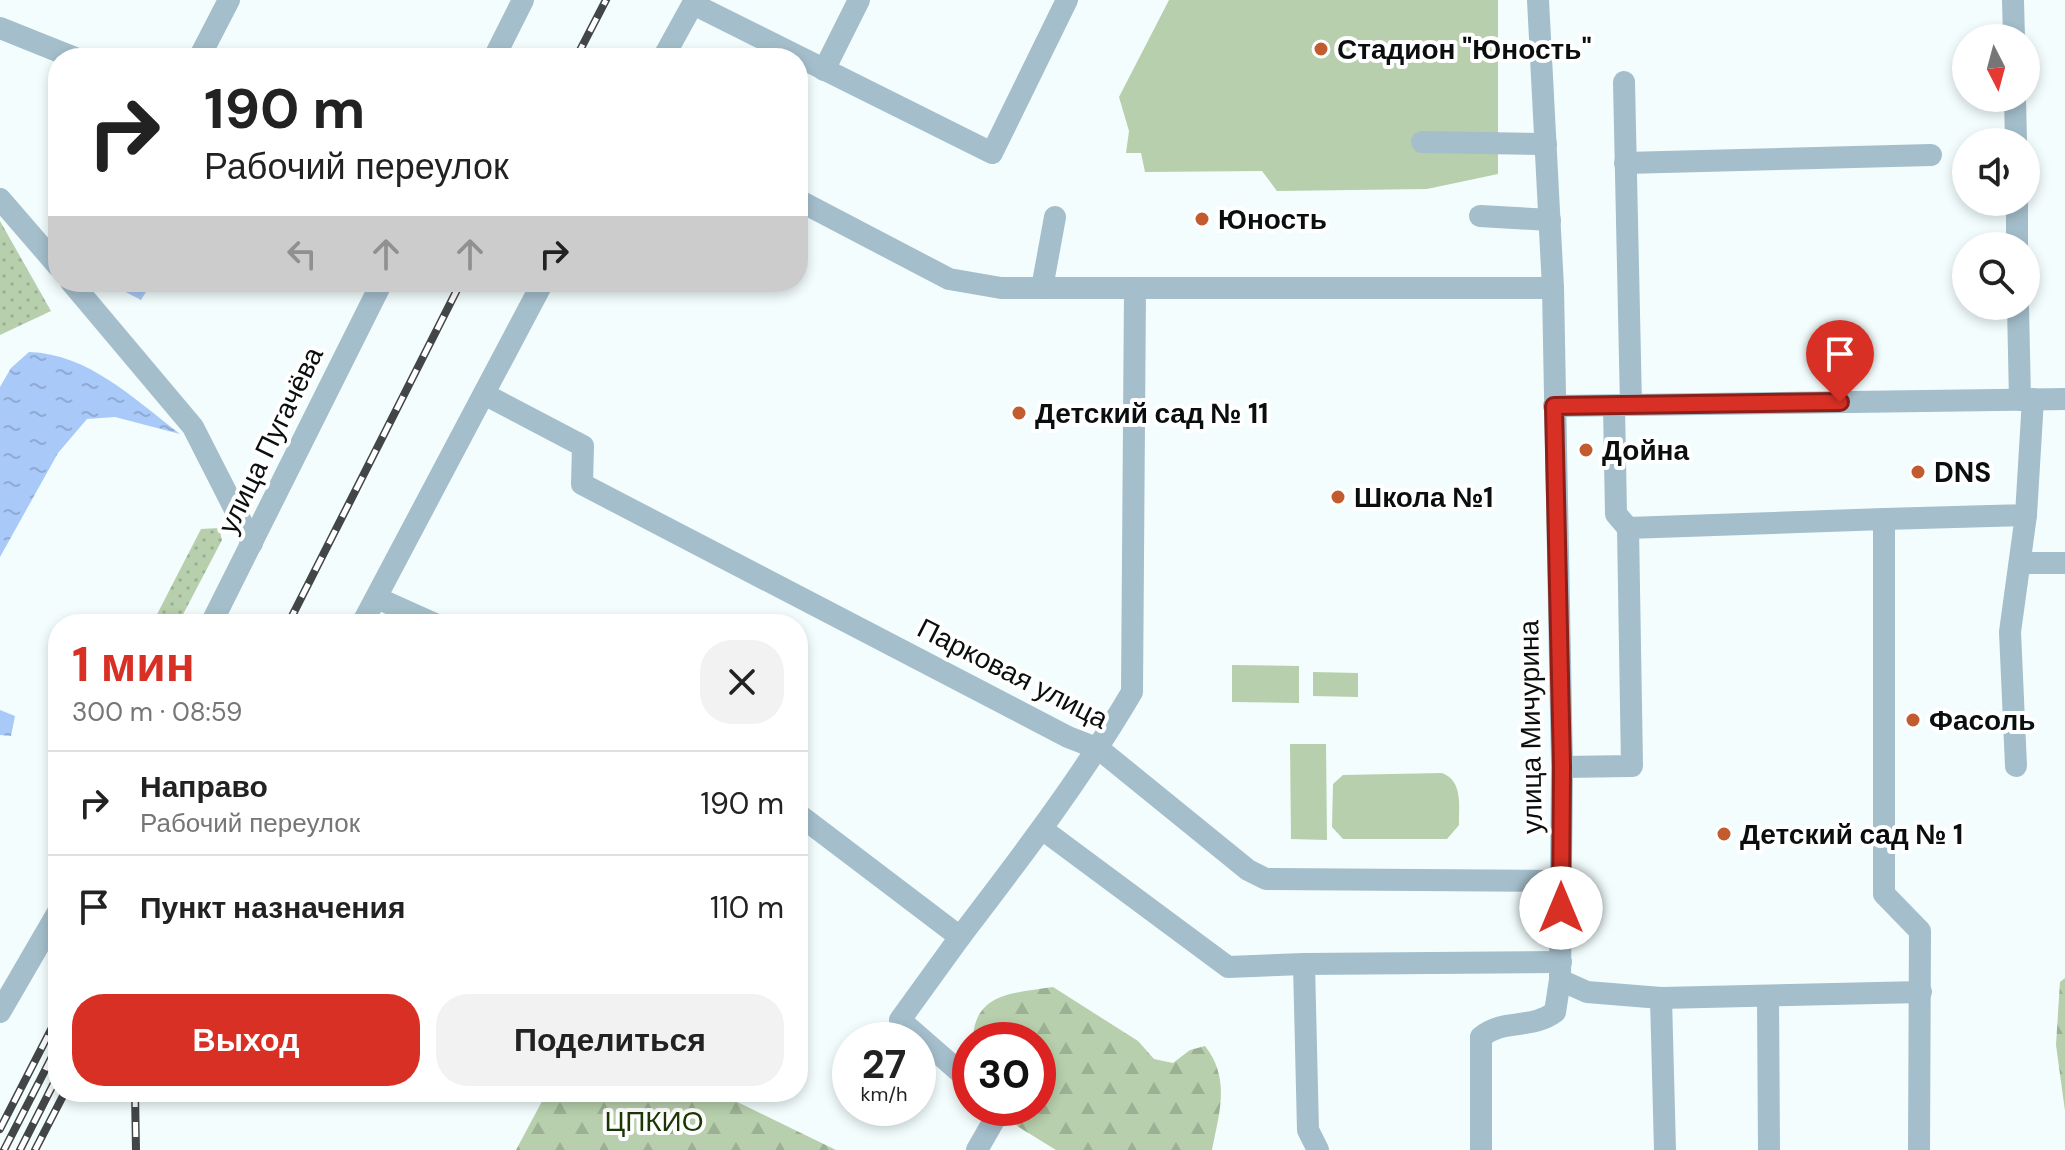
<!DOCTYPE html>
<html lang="ru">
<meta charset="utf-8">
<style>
:root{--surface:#fff;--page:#f2f2f2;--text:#222;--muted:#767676;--line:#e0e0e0;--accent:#d93025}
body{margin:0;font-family:"DM Sans",sans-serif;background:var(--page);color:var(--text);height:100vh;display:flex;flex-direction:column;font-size:30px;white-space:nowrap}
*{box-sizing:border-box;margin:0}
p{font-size:26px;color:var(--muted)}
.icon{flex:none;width:44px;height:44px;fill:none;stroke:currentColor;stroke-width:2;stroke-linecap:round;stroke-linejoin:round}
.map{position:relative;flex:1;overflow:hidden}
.sheet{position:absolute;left:48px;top:614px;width:760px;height:488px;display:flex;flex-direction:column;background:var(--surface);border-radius:32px;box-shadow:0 4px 12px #0003}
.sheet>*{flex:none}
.guide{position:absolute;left:48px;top:48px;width:760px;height:244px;border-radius:32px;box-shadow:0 4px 12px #0003;background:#fff;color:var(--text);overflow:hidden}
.needle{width:52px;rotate:174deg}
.fabs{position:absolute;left:1952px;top:24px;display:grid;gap:16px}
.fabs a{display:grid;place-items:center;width:88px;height:88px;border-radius:50%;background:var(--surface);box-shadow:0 4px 12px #0003;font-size:40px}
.speed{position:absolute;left:832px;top:1022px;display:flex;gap:16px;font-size:40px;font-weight:700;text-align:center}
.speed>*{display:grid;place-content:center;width:104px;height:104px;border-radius:50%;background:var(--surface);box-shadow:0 4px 12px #0003;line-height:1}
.speed small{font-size:20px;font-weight:400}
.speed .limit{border:12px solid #d22;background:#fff;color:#111}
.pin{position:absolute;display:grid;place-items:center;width:68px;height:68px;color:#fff;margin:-82px -34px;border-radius:50% 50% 50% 0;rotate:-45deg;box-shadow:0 0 8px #0007}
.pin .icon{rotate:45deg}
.me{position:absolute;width:88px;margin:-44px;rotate:0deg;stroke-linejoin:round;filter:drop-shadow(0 0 6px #0008)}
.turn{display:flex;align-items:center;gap:28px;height:168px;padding:0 24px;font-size:36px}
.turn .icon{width:104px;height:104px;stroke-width:2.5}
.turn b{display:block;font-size:56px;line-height:68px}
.lanes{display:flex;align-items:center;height:76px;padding:0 24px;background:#0003;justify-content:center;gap:40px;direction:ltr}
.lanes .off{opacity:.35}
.round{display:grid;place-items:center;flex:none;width:84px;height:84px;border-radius:32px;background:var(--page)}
.overview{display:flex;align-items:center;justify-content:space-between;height:136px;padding:0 24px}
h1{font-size:48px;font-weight:700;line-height:60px;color:var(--accent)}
.cta{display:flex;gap:16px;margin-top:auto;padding:16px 24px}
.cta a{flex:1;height:92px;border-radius:32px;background:var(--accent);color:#fff;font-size:32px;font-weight:700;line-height:92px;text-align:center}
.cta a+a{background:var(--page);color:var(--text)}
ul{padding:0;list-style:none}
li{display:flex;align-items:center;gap:24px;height:104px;padding:0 24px;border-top:2px solid var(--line)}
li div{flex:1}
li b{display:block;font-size:30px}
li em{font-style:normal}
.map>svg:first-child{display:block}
.grass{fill:url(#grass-dots)}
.forest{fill:url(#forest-firs)}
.pitch{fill:#b7cfac}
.water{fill:url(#water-ripples)}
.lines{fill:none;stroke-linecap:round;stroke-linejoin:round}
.minor{stroke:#a4becb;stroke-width:22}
.rail-casing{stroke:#424646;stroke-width:8}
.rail{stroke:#fff;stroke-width:5;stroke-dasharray:15;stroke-linecap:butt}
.route-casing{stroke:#8d1f18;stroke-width:20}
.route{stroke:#d93025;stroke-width:14}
.poi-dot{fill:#c25b2e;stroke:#fff;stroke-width:3}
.labels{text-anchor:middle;stroke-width:8;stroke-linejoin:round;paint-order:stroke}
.poi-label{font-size:28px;font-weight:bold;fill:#0b0e0e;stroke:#fff;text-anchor:start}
.street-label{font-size:28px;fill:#0b0e0e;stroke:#fff}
.park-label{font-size:28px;fill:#1a3704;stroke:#fff}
</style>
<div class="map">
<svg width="2065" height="1150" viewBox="0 0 2065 1150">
<defs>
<pattern id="grass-dots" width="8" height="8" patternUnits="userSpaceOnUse" patternTransform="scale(2)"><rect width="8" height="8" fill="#b7cfac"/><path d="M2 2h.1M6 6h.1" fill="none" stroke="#9cb193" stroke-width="1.8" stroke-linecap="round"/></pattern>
<pattern id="forest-firs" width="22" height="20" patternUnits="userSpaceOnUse" patternTransform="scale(2)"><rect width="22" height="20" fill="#b7cfac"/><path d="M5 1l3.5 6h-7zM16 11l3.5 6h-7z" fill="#9cb193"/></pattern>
<pattern id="water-ripples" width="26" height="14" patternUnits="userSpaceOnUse" patternTransform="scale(2)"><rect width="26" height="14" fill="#a9c9f8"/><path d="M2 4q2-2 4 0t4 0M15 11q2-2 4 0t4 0" fill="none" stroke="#90abd3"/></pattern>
</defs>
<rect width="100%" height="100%" fill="#f3fdfd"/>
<!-- grass -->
<g class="grass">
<polygon points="0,221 51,311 0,335"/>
<polygon points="219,528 222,540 178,624 152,624 201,529"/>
</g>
<!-- forest -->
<g class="forest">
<polygon points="2065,978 2065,1111 2056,1045 2060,982"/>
<path d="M1053,987L1138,1041L1154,1059L1173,1063L1190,1050L1205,1046C1231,1079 1219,1113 1212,1150H1056L1017,1126L1015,1108H1038V1040H973C974,992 1015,993 1053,987Z"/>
<polygon points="547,1092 717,1092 836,1150 516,1150"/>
</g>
<!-- pitch -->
<g class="pitch">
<polygon points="1169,0 1498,0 1498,174 1427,189 1277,191 1262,171 1145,172 1141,153 1126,153 1129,131 1119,97"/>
<polygon points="1232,665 1299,666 1299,703 1232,702"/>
<polygon points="1313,672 1358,673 1358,697 1313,696"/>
<polygon points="1290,744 1326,744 1327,840 1291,839"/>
<path d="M1442,773C1463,781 1459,805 1459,825L1447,839H1343L1332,827L1333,784L1343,775Z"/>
</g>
<!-- water -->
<g class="water">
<polygon points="118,282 152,282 141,300 118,288"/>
<path d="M29,352C89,354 134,399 180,434L115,417L87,419L58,453L0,557V387L11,368Z"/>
<polygon points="0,710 15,716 11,736 0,735"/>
</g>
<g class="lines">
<!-- minor -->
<g class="minor">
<polyline points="2013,0 2014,38"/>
<polyline points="693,4 992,153 1067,0"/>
<polyline points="0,28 75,58"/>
<polyline points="199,58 229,0"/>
<polyline points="494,58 523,0"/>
<polyline points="663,58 695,0"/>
<polyline points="824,70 859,0"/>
<polyline points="1624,82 1631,405"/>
<polyline points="2015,98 2016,142"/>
<polyline points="1422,142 1546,144"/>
<polyline points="1625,163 1931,155"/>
<polyline points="0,199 58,266"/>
<polyline points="798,200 949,279 1001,288 1553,288"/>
<polyline points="2017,202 2017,246"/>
<polyline points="1480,216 1550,220"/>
<polyline points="71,282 193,427 252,543"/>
<polyline points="1042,288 1055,217"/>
<polyline points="2018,306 2020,400"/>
<polyline points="484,394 583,446 582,484 1068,737 1099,749 1248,870 1266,879 1561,881"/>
<polyline points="1554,406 2065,399"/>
<polyline points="1614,406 1616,514 1628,528"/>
<polyline points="1884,519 2026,515 2033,399"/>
<polyline points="2020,563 2065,563"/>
<polyline points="377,598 435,624"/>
<polyline points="211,624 382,282"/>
<polyline points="362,624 543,282"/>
<polyline points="2016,766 2010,632 2026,515"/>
<polyline points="1562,767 1632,766 1628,528 1884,519 1884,894 1920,931 1919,1150"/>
<polyline points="798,814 960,937 900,1020 970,1081"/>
<polyline points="1042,829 1228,967 1304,964"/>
<path d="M960,937C1021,857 1081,779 1132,692L1135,289"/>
<polyline points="1560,980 1587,992 1661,998 1921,992"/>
<polyline points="1768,997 1769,1150"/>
<polyline points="1661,998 1665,1150"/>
<polyline points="0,1012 58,912"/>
<polyline points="977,1150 1001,1108"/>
<polyline points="1318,1150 1308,1130 1304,964 1561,962"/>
<path d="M1481,1150V1037C1504,1018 1531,1030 1555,1012L1560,980L1562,767L1553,288L1538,0"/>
</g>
<!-- rail casing -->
<g class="rail-casing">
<g id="rail">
<polyline points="576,58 606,0"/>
<polyline points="288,624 461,282"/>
<polyline points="135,1092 136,1150"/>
<polyline points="0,1129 58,1016"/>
<polyline points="4,1150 58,1045"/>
<polyline points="20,1150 58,1075"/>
<polyline points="35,1150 65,1092"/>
</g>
</g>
<!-- rail -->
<use href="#rail" class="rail"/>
</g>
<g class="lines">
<!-- route casing -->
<g class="route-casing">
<polyline id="route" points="1561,908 1562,767 1554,406 1840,402"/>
</g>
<!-- route -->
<use href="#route" class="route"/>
</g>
<!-- markers -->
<g class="poi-dot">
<circle cx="1321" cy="49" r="8"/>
<circle cx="1202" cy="219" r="8"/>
<circle cx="1019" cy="413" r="8"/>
<circle cx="1586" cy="450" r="8"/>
<circle cx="1918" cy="472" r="8"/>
<circle cx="1338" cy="497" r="8"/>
<circle cx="1913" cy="720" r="8"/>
<circle cx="1724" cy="834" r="8"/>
</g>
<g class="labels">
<!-- poi labels -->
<g class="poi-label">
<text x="1337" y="59">Стадион "Юность"</text>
<text x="1218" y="229">Юность</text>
<text x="1035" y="423">Детский сад № 11</text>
<text x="1602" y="460">Дойна</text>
<text x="1934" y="482">DNS</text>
<text x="1354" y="507">Школа №1</text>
<text x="1929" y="730">Фасоль</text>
<text x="1740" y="844">Детский сад № 1</text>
</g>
<!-- street labels -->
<g class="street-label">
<text transform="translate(270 440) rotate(-64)" y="10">улица Пугачёва</text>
<text transform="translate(1013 673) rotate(27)" y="10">Парковая улица</text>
<text transform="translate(1530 727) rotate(-91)" y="10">улица Мичурина</text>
</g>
<!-- park labels -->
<g class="park-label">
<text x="654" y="1131">ЦПКИО</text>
</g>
</g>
</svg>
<div class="fabs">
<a><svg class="needle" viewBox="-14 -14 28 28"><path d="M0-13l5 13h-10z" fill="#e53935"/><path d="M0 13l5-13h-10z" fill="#767676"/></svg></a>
<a><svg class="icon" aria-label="sound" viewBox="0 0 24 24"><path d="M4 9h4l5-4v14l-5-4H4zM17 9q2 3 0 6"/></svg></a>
<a><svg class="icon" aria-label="search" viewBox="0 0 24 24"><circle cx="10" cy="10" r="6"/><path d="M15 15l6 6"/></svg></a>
</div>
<div class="speed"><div>27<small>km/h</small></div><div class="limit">30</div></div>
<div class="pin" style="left:1840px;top:402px;background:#d93025"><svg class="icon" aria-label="arrive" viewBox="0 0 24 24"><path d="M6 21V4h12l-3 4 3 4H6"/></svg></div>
<svg class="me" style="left:1561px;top:908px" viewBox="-20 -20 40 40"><circle r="19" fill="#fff"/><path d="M0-13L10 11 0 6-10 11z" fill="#d93025"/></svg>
<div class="guide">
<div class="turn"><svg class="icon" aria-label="right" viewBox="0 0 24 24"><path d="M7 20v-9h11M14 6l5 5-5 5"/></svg><div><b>190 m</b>Рабочий переулок</div></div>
<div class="lanes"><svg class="icon off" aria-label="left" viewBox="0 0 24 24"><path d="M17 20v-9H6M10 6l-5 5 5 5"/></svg><svg class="icon off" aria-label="ahead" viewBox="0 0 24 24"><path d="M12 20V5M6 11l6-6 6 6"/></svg><svg class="icon off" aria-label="ahead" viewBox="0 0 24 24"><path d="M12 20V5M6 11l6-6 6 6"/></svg><svg class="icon" aria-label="right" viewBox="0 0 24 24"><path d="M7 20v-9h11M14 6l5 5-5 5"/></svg></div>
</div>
<section class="sheet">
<div class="overview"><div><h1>1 мин</h1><p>300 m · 08:59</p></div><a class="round"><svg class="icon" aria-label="close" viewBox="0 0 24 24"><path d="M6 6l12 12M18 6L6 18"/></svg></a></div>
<ul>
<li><svg class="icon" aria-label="right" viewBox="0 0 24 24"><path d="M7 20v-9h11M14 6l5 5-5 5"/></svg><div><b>Направо</b><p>Рабочий переулок</p></div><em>190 m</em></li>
<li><svg class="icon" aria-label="arrive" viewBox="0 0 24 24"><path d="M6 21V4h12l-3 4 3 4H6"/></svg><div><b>Пункт назначения</b></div><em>110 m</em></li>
</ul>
<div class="cta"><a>Выход</a><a>Поделиться</a></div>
</section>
</div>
